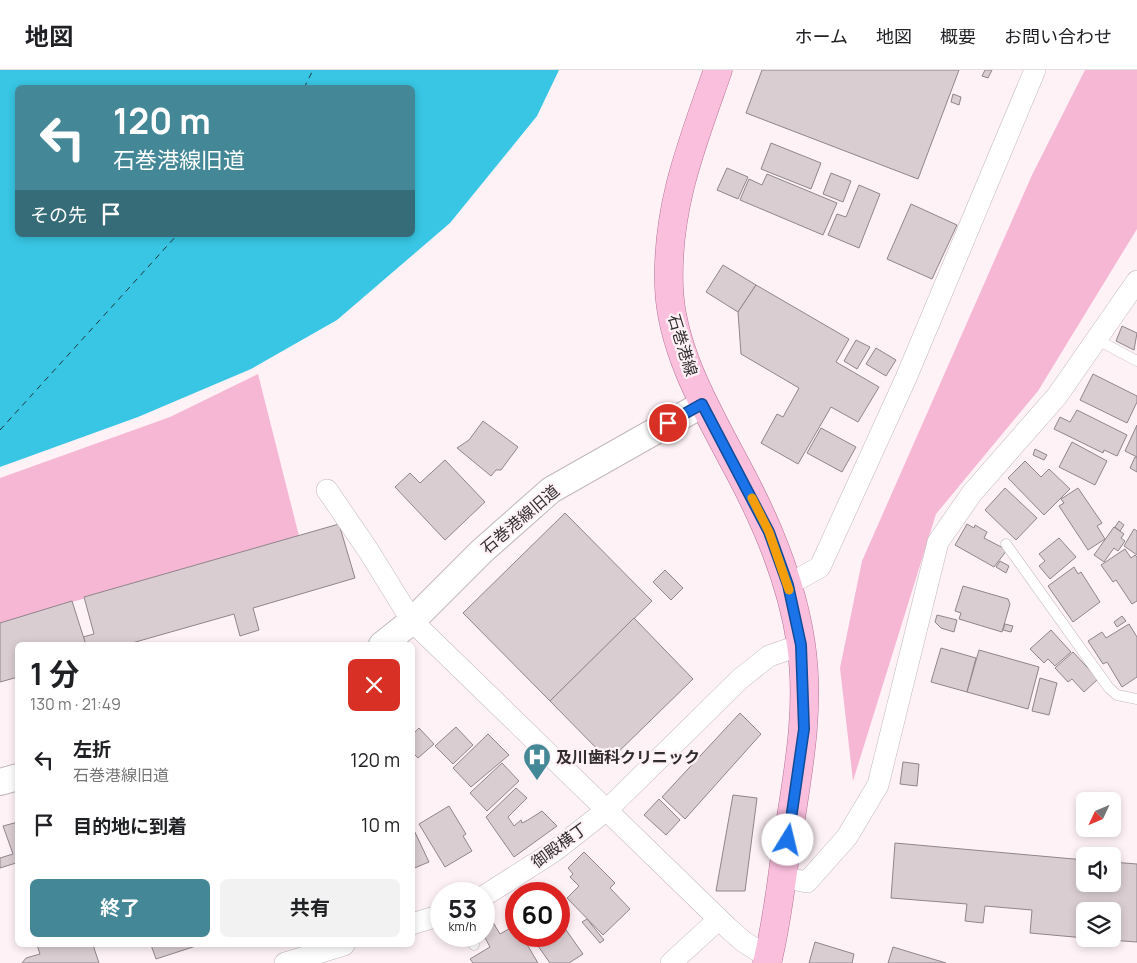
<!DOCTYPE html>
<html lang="ja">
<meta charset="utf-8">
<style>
:root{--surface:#fff;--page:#f2f2f2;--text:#202124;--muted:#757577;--line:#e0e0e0;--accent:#448797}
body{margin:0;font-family:Manrope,"Noto Sans JP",sans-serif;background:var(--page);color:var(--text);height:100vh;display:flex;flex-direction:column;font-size:19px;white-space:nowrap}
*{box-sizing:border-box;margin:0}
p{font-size:16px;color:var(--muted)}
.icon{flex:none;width:28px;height:28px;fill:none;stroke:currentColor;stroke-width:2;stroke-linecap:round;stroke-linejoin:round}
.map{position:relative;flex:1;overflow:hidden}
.drawer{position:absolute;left:15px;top:572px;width:400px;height:305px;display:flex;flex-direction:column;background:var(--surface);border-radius:8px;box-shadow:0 2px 8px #0003}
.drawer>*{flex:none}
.guide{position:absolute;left:15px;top:15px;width:400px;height:152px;border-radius:8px;box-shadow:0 2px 8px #0003;background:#448797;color:#fff;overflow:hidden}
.needle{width:32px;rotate:226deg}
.fabs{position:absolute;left:1076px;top:722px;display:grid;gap:10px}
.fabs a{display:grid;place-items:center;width:45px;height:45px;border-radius:8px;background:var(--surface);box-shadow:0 2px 8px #0003;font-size:25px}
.speed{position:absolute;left:430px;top:812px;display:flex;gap:10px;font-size:25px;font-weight:700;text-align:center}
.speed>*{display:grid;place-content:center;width:65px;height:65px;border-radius:50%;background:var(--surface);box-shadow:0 2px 8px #0003;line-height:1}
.speed small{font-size:12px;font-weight:400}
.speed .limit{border:8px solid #d22;background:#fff;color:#111}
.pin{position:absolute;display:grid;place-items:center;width:42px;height:42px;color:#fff;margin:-21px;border:2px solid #fff;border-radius:50%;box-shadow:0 1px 5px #0007}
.me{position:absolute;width:55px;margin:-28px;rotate:9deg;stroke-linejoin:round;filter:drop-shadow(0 0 4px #0008)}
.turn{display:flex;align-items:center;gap:18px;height:105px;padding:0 15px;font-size:22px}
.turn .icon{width:65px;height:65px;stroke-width:2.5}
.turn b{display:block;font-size:35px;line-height:42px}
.then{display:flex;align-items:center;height:48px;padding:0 15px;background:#0003;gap:10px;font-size:19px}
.round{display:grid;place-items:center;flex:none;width:52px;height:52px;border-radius:8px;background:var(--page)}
.headline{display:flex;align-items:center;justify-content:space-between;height:85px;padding:0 15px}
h1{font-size:30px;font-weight:700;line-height:38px}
.action{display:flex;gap:10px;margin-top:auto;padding:10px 15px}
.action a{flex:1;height:58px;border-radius:8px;background:var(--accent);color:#fff;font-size:20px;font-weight:700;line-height:58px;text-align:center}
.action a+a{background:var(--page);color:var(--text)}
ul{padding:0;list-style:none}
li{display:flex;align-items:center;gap:15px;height:65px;padding:0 15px}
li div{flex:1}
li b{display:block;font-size:19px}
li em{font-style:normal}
header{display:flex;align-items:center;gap:30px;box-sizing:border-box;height:70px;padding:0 25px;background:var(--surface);border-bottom:1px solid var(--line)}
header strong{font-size:24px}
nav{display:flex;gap:28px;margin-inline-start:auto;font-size:18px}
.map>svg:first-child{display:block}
.green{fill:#f6b7d5}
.water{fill:#38c6e4;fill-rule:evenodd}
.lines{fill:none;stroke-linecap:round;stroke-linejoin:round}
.ferry{stroke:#1f363c;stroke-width:1;stroke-dasharray:6 5;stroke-linecap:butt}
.building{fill:#d9cdd2;stroke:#8f858a}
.service-casing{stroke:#c2b7bc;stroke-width:11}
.minor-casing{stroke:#c2b7bc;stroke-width:22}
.tertiary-casing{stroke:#c2b7bc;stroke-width:28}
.primary-casing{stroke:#b37192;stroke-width:29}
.service{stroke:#fff;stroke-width:10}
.minor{stroke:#fff;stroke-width:21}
.tertiary{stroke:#fff;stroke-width:26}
.primary{stroke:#fbbfde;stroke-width:28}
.route-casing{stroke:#114b97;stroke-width:12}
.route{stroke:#1a73e8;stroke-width:9}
.slow{stroke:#f59e0b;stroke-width:9}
.labels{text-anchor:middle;stroke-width:4.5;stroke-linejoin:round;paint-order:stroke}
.street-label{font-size:16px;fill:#312d2f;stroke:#fef2f7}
.poi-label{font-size:16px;font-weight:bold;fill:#312d2f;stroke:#fef2f7;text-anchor:start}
</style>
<header>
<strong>地図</strong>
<nav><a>ホーム</a><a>地図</a><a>概要</a><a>お問い合わせ</a></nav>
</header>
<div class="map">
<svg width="1137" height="893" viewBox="0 0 1137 893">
<rect width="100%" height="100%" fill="#fef2f7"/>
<!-- green -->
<g class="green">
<polygon points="1085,0 1137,0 1137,159 1038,321 936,444 853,711 840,598 862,491 1032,105"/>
<polygon points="258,304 299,466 0,553 0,408 170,347"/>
</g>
<!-- water -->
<path class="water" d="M0,0H559L537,46L450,153L337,250L251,299L138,347L0,397ZM18,18H412V165H18Z"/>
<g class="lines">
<!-- ferry -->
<g class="ferry">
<polyline points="304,18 313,0"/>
<polyline points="0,360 177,165"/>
</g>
</g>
<!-- building -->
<g class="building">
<polygon points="762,0 959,0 918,109 746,43"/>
<polygon points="985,0 992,0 988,8 982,6"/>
<polygon points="953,24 961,27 959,35 951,32"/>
<polygon points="771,73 821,93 811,119 761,99"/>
<polygon points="727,98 748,107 738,129 717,120"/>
<polygon points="831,103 851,111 843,132 823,124"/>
<polygon points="767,104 837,133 823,165 740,130 749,109 762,115"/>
<polygon points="859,115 880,124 859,178 828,165 837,144 846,147"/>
<polygon points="911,134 957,155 932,209 887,189"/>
<polygon points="723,195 756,215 738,242 706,222"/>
<polygon points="756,215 849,269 836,292 879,317 858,352 831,337 798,394 761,373 777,344 783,347 799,318 741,284 738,242"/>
<polygon points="1122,256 1137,263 1134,280 1116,271"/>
<polygon points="856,270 870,277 857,299 844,291"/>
<polygon points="876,278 896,290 886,306 866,294"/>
<polygon points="1093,304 1137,326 1137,332 1127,353 1080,330"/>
<polygon points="1077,340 1127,365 1117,386 1104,380 1103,383 1054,359 1060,347 1070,352"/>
<polygon points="483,351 518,377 501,400 496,400 491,406 457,378 469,370"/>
<polygon points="1137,355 1137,387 1125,381"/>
<polygon points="821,358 856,377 842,402 807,383"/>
<polygon points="1072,372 1107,391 1095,415 1059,397"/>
<polygon points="1035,379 1047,385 1044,390 1033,385"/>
<polygon points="1135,387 1137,388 1137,402 1130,398"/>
<polygon points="445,390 485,432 445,470 395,417 410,403 420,413"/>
<polygon points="1025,391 1041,407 1049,399 1070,419 1044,445 1008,408"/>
<polygon points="1005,418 1037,448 1016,470 985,440"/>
<polygon points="1078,418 1102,453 1097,456 1105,469 1088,480 1059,436 1064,433 1061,429"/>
<polygon points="565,443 652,531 550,631 463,543"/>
<polygon points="1119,451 1124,455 1120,461 1115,457"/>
<polygon points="339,454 355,508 253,538 259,560 240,566 234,544 125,575 86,575 83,567 94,564 84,527"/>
<polygon points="967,454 974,458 975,455 987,462 984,468 1007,480 994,497 955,475"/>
<polygon points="1114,457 1124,464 1121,468 1125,471 1118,481 1114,478 1104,492 1094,485"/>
<polygon points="1134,459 1137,461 1137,485 1124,476"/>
<polygon points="1059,468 1076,487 1050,509 1039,496 1045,491 1039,484"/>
<polygon points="1125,479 1131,488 1135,485 1137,487 1137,531 1132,534 1116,510 1113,512 1101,495"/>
<polygon points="1000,491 1009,496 1006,503 996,497"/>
<polygon points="1074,497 1078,504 1081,502 1100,532 1073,552 1048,516"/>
<polygon points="665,500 683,518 671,530 653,512"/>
<polygon points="963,516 1008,529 1010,534 1002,562 959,549 961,543 955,541"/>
<polygon points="72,531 86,575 18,575 18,607 0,612 0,553"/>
<polygon points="937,545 957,550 954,562 941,558 935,552"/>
<polygon points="1122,546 1126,551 1117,557 1114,552"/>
<polygon points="634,548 693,609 609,691 550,631"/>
<polygon points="1005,554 1013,556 1011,562 1003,560"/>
<polygon points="1129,554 1137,567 1137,607 1122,617 1107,592 1103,594 1088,571 1102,562 1106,568"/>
<polygon points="1051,560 1071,582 1055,596 1048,589 1044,593 1030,579"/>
<polygon points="941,578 976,588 967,622 931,612"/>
<polygon points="979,580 1039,597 1028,639 967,622"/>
<polygon points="1073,582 1098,609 1084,622 1072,609 1068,612 1055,598"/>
<polygon points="1040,608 1057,613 1049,645 1032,641"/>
<polygon points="740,643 761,664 685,749 662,727"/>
<polygon points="456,657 473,675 453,694 435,676"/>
<polygon points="419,658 434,674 418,688 412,682 412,665"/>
<polygon points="488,664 509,685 471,717 453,698"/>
<polygon points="903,692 919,694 917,716 900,714"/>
<polygon points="502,693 519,711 487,741 470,723"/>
<polygon points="516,718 527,728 508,747 514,756 521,750 522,753 528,750 542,741 557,756 514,787 486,747"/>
<polygon points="733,725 757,728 745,821 716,821"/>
<polygon points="659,729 680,750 666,765 644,745"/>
<polygon points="449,736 466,764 463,766 472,781 445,797 419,754"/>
<polygon points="18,752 18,799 16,793 0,798 0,788 13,784 3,756"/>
<polygon points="412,756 429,792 412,799"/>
<polygon points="895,773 1085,790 1085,814 1112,814 1112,792 1137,794 1137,872 1095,869 1112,869 1112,841 1085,841 1085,868 1030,863 1032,840 985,836 983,853 965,851 967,834 891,828"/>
<polygon points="584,782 615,813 610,818 630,839 603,865 567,828 579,816 570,807 573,804 568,798"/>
<polygon points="516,826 516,846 507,833"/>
<polygon points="485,839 500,864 516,855 516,866 522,866 538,893 473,893 470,889 490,877 484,866"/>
<polygon points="587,849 604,870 600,873 582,852"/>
<polygon points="559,850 583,884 569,893 550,893 531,866 559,866"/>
<polygon points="815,872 854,884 852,893 809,893"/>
<polygon points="37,875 93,875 99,893 22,893 26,888 40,884"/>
<polygon points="151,875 199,875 156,889"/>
<polygon points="893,877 946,893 888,893"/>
</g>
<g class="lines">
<!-- service casing -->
<g class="service-casing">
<g id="service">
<polyline points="1098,270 1137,291"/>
<polyline points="1006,474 1109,618 1117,625 1137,629"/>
<polyline points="469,866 474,875"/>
</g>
</g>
<!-- minor casing -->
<g class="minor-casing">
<g id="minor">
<polyline points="327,420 368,480 412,551 728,858 744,872 768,887"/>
<polyline points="788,515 820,497 906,308 1035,0"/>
<polyline points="782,807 807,812 847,767 878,715 938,472 972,423 1057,326 1137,211"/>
<polyline points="484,826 553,782 608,739 740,609 769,586 801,575"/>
<polyline points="412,854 441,845"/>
<polyline points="285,893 344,875"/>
<polyline points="671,893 719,849"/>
</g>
</g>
<!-- tertiary casing -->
<g class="tertiary-casing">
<g id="tertiary">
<polyline points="382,575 412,551 482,481 551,420 703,334"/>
<polyline points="0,712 18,707"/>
</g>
</g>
<!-- primary casing -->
<g class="primary-casing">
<path id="primary" d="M718,0C692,74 666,137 669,217C671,280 709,344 738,399C767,453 792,512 801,574C811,641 797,707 787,773C781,813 777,854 767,893"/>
</g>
<!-- service -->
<use href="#service" class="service"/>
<!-- minor -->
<use href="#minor" class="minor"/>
<!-- tertiary -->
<use href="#tertiary" class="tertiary"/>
<!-- primary -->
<use href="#primary" class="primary"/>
</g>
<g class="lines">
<!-- route casing -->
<g class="route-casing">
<polyline id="route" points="668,353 702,334 769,462 788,515 801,575 804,659 788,770"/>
</g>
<!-- route -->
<use href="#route" class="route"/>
<!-- slow -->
<polyline class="slow" points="752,428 769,462 789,520"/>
</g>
<!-- icons -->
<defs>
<g id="hospital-pin" transform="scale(1.4375)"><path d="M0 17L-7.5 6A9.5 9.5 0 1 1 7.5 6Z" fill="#448797" stroke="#fef2f7"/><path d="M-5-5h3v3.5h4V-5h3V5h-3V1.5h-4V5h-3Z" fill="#fff"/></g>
</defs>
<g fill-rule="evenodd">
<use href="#hospital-pin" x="537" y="687"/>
</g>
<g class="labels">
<!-- street labels -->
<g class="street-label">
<text transform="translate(683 275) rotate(73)" y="6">石巻港線</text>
<text transform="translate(520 449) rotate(-40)" y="6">石巻港線旧道</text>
<text transform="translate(559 775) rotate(-36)" y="6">御殿横丁</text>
</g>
<!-- poi labels -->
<g class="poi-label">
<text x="556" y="693">及川歯科クリニック</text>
</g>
</g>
</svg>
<div class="fabs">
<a><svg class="needle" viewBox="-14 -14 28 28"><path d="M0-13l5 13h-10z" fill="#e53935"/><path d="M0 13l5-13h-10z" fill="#757577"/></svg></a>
<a><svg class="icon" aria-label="sound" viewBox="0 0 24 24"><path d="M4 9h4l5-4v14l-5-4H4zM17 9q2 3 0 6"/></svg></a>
<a><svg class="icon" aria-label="layers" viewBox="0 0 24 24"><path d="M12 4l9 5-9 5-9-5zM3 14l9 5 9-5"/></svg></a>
</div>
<div class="speed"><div>53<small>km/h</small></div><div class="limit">60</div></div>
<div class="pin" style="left:668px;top:353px;background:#d93025"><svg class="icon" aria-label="arrive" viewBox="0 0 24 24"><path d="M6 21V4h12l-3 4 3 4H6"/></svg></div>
<svg class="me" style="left:788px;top:770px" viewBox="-20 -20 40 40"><circle r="19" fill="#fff"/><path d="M0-13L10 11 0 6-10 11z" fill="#1a73e8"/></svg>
<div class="guide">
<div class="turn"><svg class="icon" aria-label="left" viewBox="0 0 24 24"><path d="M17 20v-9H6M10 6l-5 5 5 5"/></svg><div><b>120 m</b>石巻港線旧道</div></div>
<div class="then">その先<svg class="icon" aria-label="arrive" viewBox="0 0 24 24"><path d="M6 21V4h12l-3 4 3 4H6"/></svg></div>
</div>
<section class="drawer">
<div class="headline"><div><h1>1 分</h1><p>130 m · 21:49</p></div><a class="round" style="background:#d93025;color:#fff"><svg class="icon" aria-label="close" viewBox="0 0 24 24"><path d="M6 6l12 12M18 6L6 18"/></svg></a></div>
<ul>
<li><svg class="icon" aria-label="left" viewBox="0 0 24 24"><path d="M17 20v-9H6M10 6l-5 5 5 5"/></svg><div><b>左折</b><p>石巻港線旧道</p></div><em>120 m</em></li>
<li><svg class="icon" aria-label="arrive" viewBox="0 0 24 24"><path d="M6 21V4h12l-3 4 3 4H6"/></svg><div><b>目的地に到着</b></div><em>10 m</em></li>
</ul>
<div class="action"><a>終了</a><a>共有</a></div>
</section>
</div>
